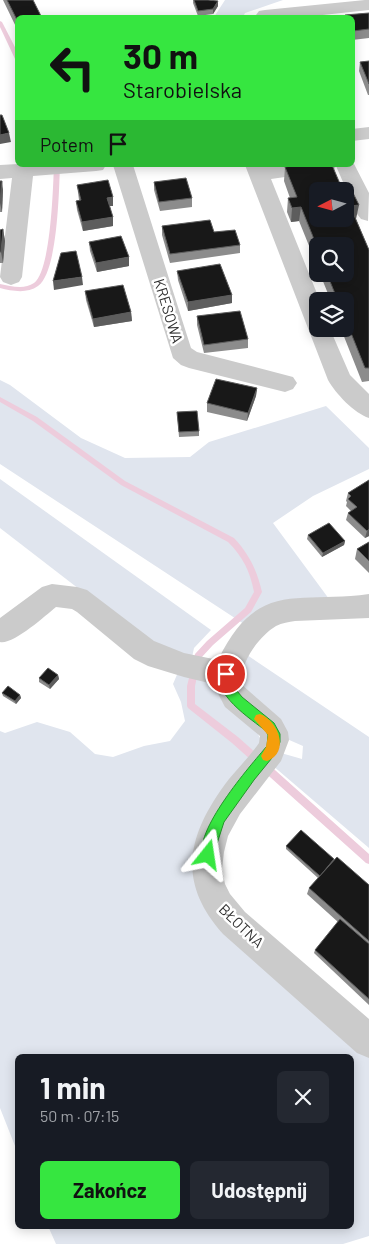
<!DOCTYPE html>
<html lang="pl">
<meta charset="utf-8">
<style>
:root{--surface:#171b24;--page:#242831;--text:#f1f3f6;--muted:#9ea1a6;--accent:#36e640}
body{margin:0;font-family:Barlow,sans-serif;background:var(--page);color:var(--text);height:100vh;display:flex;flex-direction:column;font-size:19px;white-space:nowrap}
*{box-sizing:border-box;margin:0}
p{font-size:16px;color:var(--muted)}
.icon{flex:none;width:28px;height:28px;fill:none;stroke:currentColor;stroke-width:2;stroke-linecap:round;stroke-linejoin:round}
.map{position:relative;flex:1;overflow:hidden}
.panel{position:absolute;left:15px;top:1054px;width:339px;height:175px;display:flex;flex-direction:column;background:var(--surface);border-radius:8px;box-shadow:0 2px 12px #0003}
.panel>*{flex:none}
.guide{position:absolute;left:15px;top:15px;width:340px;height:152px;border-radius:8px;box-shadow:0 2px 12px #0003;background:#36e640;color:#111;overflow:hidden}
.needle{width:32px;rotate:264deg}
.tools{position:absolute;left:309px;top:182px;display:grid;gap:10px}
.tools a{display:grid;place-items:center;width:45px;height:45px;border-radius:8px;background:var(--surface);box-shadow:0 2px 12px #0003;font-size:25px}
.pin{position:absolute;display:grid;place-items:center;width:42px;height:42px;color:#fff;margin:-21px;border:2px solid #fff;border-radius:50%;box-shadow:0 1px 5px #0007}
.me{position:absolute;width:55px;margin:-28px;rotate:15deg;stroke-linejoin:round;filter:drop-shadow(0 0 4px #0008)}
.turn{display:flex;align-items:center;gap:18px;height:105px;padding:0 25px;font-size:22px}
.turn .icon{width:65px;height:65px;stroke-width:2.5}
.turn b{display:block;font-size:35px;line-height:42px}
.then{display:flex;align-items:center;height:48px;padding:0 25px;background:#0003;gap:10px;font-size:19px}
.round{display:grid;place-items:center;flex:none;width:52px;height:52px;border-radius:8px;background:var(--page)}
.overview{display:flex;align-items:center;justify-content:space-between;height:85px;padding:0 25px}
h1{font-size:30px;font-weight:700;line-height:38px}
.action{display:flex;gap:10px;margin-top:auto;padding:10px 25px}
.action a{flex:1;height:58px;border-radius:8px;background:var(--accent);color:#111;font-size:20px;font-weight:700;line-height:58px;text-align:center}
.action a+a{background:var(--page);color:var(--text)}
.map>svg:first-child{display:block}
.green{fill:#e0e5ee}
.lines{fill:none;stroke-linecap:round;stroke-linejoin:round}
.stream{fill:#edccdc;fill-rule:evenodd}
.minor{fill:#cbcbcb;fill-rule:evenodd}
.wall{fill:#8c8c8c}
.shaded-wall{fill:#5d5d5d}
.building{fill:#181818;stroke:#5d5d5d}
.route{fill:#36e640;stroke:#23962a}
.slow{fill:#f59e0b}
.labels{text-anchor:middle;stroke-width:5;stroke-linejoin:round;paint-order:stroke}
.street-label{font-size:15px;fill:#313131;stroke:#fff}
</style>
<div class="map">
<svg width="369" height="1244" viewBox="0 0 369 1244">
<rect width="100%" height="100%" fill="#fff"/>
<!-- green -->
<g class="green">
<polygon points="225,0 283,0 245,13 243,17 214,17"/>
<polygon points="0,380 10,385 81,438 125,458 190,457 209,442 326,406 369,448 369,469 313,496 273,523 332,603 247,626 0,464"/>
<polygon points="0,479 211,630 194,648 191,662 162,653 0,528"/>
<polygon points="247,655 369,737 369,848 272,765 281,753 302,759 303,746 287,739 236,685"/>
<polygon points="179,670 213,677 255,728 260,738 261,749 200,875 369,1051 369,1236 343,1244 56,1244 48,1226 351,1226 351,1056 18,1056 17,1151 0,1108 0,731 5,733 37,722 70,732 95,754 113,757 144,746 170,741 185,721 181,702 173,684"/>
</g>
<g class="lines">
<!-- stream -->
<g class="stream">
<polygon points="0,21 2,22 18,53 18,60 15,59 0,27"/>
<path d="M54,165H60C59,189 58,272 38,286C27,294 12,291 0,288V284C11,286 24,290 34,283C51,270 53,188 54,165Z"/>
<path d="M0,397L37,417L125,481L234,538C249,554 257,570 262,592L251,612L213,645L201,658L195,686V704L238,737L369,854V864L366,863L232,743L188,708L187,706V686L195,654L207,641L245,608L254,592C250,571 243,557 228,542L121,485L33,421L0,402Z"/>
</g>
<!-- minor -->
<g class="minor">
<polygon points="365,0 369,0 369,10 295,18 258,18 256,15 259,11 265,10"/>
<polygon points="369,127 369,139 352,141 352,129"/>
<path d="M352,160L369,193L368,221L361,219L357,214L336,166L334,170L271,179L320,301H318V329H330L350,375L369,394V418C354,413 336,394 328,380L245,165H352Z"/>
<polygon points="18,164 106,165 103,170 96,171 33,176 22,277 19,282 11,285 3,282 0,277 12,178 0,179 0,165"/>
<polygon points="113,165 133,165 191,348 197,352 293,377 297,383 293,389 285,392 189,368 181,365 173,358"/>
<path d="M52,584L77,587L87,590L154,641L184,653L218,660C257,579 297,604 369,594V618L295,621C289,622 282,623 276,626C258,637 240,663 241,684L281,719L288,732L289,740L281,761L240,814L228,836L224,852L222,869L225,884L230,894L245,912L369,1019V1058L357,1053L223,934C175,880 188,833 229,779C239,767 250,756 259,743L260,736L225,707L213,684L184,677L148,666L134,659L77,612L72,609L56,607C45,616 13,645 0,642V618L42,587Z"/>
</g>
</g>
<!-- wall -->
<g class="wall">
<polygon points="3,0 33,0 18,18 18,31"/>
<polygon points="193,0 208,0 218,6 213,14 198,16 193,3"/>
<polygon points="369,13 369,38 352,40 352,18 345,18 345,15"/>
<polygon points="369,61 369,95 368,95 359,71 360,62"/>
<polygon points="285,167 356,219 369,250 369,381 362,382 341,329 345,329 345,301 331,301 320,274 345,274 318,246 318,268 299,221 291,222 287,212 288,198 290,198 284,181"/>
<polygon points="0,181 3,190 2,212 0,212"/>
<polygon points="154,182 192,198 192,207 160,211 154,190"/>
<polygon points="77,185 113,206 110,206 113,226 83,231 77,210 76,201 79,200"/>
<polygon points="162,226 214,232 240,245 240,253 170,263 162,235"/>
<polygon points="3,229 5,241 3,263 0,263 0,230"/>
<polygon points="89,242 129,266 97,272 90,251"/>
<polygon points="177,271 232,295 232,303 188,311 178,280"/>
<polygon points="85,291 131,312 132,321 94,327 86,300"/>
<polygon points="197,316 248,339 248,348 204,353 197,325"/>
<polygon points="257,388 256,396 247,421 207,412 207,403"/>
<polygon points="177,412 199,431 199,436 179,437"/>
<polygon points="369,480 369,536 365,538 346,520 348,513 351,511 346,506 347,502 346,501 348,493"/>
<polygon points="308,535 345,541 344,545 322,557 307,539"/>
<polygon points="369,542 369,573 355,559 357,549"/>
<polygon points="58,675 59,679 50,689 39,682 39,678"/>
<polygon points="2,693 20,695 21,698 16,704 3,696"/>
<polygon points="286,846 334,859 369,885 369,1005 314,953 315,950 338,922 307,894 309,888 318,878 286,849"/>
</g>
<!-- shaded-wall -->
<g class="shaded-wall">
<polygon points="218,1 218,6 213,14 213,9"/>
<polygon points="9,133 11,142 0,144 0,135"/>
<polygon points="2,181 3,190 2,212 0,203"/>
<polygon points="113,197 113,206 108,206 107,198"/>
<polygon points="359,205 356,219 348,220 350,206"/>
<polygon points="301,207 299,221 291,222 292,208"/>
<polygon points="113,217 113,226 83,231 82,222"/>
<polygon points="3,229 5,241 3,263 1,252"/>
<polygon points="129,257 129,266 97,272 96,263"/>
<polygon points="82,277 83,285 54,290 53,281"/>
<polygon points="232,295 232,303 188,311 188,302"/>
<polygon points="131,312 132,321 94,327 93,319"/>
<polygon points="257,388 256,396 247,421 248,413"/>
<polygon points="369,529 369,536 365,538 367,531"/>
<polygon points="345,541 344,545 322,557 323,553"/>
<polygon points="58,675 59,679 50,689 49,685"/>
<polygon points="20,695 21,698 16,704 15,701"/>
</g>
<!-- building -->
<g class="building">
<polygon points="7,0 33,0 42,18 18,18 18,22"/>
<polygon points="194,0 208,0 218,1 213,9 198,11"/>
<polygon points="369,13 369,29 353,31 352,18 347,18 345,15"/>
<polygon points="369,61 369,84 360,62"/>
<polygon points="0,115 2,115 9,133 0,135"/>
<polygon points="298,165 332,165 343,191 318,191 318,219 345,219 345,194 353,193 359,205 350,206 369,250 369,368 365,368 345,318 345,301 338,301 327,274 345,274 345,246 318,246 318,249 301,207 292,208 288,198 297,197 285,167"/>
<polygon points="186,178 192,198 159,202 154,182"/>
<polygon points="108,180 113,197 107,198 113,217 82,222 76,201 81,200 77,185"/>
<polygon points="0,181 2,181 0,203"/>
<polygon points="210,220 214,232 235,230 240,245 170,254 162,226"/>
<polygon points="3,229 1,252 0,252 0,230"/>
<polygon points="121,236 129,257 96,263 89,242"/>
<polygon points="76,251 82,277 53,281 61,253"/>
<polygon points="220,264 232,295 188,302 177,271"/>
<polygon points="123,285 131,312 93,319 85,291"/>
<polygon points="240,311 248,339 204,345 197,316"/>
<polygon points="216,379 257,388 248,413 207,403"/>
<polygon points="197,411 199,431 179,432 177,412"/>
<polygon points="369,480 369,529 367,531 348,513 357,507 348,499 351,496 348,493"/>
<polygon points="329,523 345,541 323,553 308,535"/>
<polygon points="369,542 369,561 357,549"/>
<polygon points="48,668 58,675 49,685 39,678"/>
<polygon points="8,686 20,695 15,701 2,693"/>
<polygon points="301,830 334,859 320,876 286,846"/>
<polygon points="337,857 369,885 369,941 309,888"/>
<polygon points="340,919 369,944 369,999 315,950"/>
</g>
<!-- route -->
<path class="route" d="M226,668L230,670L233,686L242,697L274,723L280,734V742L276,753L254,780L224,822L212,859L208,861L203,859C192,832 250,766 267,746L268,735L266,731C251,719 210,693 221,670Z"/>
<!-- slow -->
<path class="slow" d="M260,714C279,721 290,753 267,761L263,760L261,756L266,747L268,735L254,719L256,715Z"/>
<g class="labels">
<!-- street labels -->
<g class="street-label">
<text transform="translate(168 311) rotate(73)" y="5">KRESOWA</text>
<text transform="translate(241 926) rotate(44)" y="5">BŁOTNA</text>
</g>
</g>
</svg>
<div class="tools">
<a><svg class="needle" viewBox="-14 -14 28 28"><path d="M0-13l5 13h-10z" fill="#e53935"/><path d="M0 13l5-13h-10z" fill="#9ea1a6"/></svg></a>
<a><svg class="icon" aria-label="search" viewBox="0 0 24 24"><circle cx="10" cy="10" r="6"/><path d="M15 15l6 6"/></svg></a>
<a><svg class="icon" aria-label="layers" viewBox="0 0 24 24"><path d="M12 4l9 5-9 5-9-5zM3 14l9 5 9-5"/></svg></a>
</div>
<div class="pin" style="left:226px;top:674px;background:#d93025"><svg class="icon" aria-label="arrive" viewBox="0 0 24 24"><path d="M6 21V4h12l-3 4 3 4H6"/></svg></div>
<svg class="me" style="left:208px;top:855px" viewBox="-20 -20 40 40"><path d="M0-17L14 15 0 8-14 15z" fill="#36e640" stroke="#fff" stroke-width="4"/></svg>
<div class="guide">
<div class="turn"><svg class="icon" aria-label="left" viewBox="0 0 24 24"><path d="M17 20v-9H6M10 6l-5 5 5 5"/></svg><div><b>30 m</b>Starobielska</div></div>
<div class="then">Potem<svg class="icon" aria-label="arrive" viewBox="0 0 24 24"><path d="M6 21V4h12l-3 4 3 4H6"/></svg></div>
</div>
<section class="panel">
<div class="overview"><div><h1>1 min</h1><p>50 m · 07:15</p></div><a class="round"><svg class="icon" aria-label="close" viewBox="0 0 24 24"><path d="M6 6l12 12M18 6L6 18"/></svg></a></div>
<div class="action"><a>Zakończ</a><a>Udostępnij</a></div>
</section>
</div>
